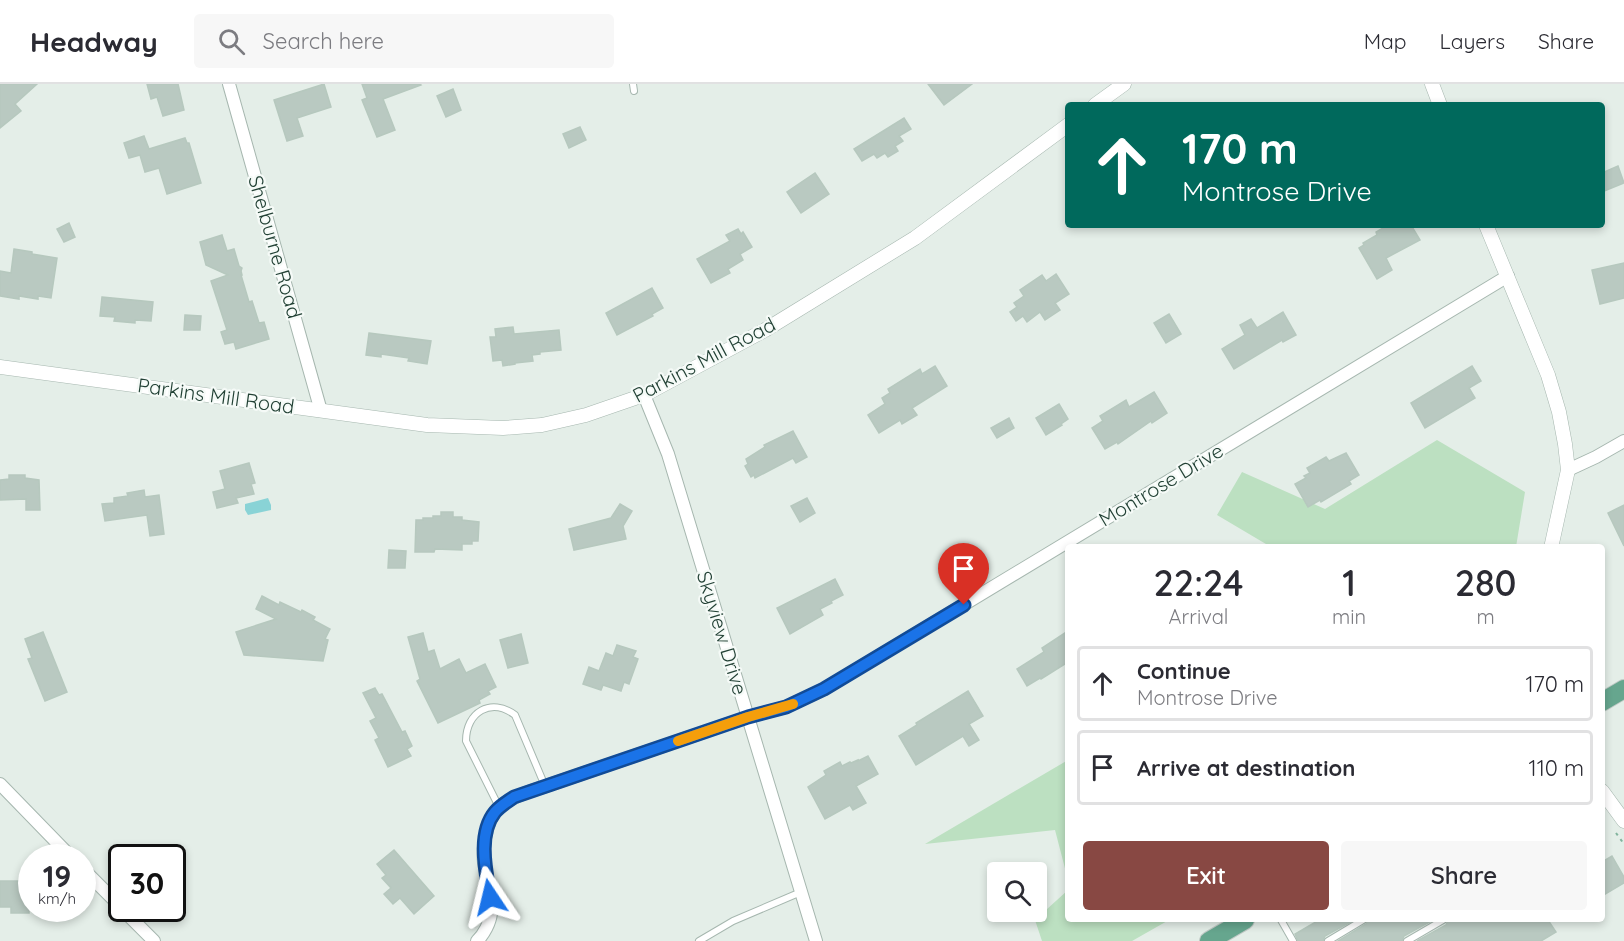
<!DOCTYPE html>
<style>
:root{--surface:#fff;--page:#f7f7f7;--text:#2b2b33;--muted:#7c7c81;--line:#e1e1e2;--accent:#884843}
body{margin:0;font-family:Quicksand,sans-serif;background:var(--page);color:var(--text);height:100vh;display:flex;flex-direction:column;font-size:22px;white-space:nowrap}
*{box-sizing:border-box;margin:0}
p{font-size:20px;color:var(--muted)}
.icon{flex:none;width:33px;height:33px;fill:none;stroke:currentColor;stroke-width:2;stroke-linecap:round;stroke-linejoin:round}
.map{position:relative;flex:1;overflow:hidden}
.side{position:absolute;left:1065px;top:460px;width:540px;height:378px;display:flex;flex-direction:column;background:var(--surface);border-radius:6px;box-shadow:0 3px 9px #0003}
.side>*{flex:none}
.guide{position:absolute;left:1065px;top:18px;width:540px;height:126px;border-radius:6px;box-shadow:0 3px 9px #0003;background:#00695c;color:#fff;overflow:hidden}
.tools{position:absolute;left:987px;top:778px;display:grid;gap:12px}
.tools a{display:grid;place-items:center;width:60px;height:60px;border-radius:6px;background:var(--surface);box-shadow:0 3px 9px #0003;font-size:30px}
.speed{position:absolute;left:18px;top:760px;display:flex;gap:12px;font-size:30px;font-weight:700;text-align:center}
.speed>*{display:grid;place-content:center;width:78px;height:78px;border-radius:50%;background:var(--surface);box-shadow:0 3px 9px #0003;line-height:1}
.speed small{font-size:15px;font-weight:400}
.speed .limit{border:3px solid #111;border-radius:9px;background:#fff;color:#111}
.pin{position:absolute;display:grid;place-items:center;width:51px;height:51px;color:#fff;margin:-62px -26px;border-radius:50% 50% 50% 0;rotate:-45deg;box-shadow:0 0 6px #0007}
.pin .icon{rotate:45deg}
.me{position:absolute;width:66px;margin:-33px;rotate:350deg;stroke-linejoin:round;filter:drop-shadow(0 0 4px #0008)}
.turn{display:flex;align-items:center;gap:21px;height:126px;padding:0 18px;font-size:27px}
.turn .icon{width:78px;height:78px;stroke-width:2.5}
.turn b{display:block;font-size:42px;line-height:51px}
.eta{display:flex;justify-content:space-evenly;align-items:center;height:102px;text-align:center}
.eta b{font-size:36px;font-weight:600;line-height:42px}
.primary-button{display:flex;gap:12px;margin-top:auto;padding:12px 18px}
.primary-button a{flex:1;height:69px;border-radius:6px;background:var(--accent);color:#fff;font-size:24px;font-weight:600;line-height:69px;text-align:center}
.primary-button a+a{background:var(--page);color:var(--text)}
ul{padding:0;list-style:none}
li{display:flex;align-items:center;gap:18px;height:75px;margin:0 12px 9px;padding:0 6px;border:3px solid var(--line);border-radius:6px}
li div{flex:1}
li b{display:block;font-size:22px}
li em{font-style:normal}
header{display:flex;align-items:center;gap:36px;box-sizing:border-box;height:84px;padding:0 30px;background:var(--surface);border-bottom:2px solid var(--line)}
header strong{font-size:28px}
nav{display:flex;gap:33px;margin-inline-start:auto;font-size:21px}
.search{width:420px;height:54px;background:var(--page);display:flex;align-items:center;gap:15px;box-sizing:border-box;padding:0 21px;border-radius:6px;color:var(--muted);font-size:22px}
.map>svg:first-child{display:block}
.green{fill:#bce0c1}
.water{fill:#89d3d6}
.building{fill:#b9c9c1;stroke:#b6c8be;stroke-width:1.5}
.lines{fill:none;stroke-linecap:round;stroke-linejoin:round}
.service-casing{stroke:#a6b7af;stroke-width:8}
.minor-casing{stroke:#a6b7af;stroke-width:14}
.tertiary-casing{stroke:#a6b7af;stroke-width:15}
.primary-casing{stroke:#c1cac6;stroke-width:20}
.path{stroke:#82b49e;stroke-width:2;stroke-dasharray:3 4.5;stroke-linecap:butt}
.service{stroke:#fff;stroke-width:6}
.minor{stroke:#fff;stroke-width:12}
.tertiary{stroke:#fff;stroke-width:14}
.primary{stroke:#66a68e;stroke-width:18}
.route-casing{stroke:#114b97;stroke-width:15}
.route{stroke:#1a73e8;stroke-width:10}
.slow{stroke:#f59e0b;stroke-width:10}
.labels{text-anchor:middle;stroke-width:4.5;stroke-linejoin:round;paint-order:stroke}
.street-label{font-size:20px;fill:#224135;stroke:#f5faf7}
</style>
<header>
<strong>Headway</strong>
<div class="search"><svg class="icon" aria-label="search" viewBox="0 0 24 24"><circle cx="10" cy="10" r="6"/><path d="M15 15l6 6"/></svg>Search here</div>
<nav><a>Map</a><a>Layers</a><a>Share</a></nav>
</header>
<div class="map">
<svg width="1624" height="857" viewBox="0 0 1624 857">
<rect width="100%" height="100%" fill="#e4eee8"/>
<!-- green -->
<g class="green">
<polygon points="1437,356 1525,408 1516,463 1271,463 1217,431 1242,388 1325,425"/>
<polygon points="1068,676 1068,796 1055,746 925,760"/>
<polygon points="1068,806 1068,836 1169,836 1132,857 1042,857 1035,836"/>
</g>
<!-- water -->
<polygon class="water" points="268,414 271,421 271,426 248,431 245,426 245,420"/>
<!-- building -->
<g class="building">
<polygon points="0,0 37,0 15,20 21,27 0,44"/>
<polygon points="147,0 178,0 184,26 163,32 157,13 151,15"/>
<polygon points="324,0 331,23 297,34 303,52 287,57 274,16"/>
<polygon points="362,0 420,0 421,1 383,15 395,46 377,53 362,16 367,14"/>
<polygon points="928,0 972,0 944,21"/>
<polygon points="453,5 461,26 446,33 437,12"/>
<polygon points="904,34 911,45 899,52 903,57 895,62 898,67 888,73 885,69 877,74 874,70 862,77 854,65"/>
<polygon points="580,43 586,56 569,64 563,50"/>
<polygon points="144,52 149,65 185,54 187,59 189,59 201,99 167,110 159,84 145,88 140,71 129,74 124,59"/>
<polygon points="1618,82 1624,99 1602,108 1602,89"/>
<polygon points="815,89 829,110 801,129 787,108"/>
<polygon points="69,139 75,153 64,158 57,145"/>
<polygon points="1388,141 1411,141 1420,156 1386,174 1392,186 1377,195 1359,164 1364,161 1363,159 1377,151 1376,148"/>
<polygon points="738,145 741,150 743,148 752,163 740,170 743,176 728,185 730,189 711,199 697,175 730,157 726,151"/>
<polygon points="222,151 227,167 234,165 239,182 242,184 241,187 242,191 241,191 249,218 252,217 259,239 264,238 269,255 236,265 234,258 225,260 221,248 227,246 211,197 228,191 206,181 200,158"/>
<polygon points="14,165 32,168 32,170 57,174 51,214 38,212 38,215 19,212 19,215 0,212 0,187 11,189"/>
<polygon points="1624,179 1624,214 1600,220 1592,186"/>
<polygon points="1056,190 1069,210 1055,219 1060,226 1045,236 1040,228 1027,238 1023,232 1016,237 1010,228 1017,223 1014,219 1024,212 1020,206 1042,191 1046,197"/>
<polygon points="652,204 663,224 652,230 653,232 617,251 606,229"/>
<polygon points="102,213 153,218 151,237 135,236 135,239 114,237 115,233 100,232"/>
<polygon points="1283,228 1296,251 1283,258 1282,256 1234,285 1222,265 1245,251 1240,241 1251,235 1257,244"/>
<polygon points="1169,230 1181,250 1166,259 1154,239"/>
<polygon points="185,231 201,232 200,246 184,246"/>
<polygon points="513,243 514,250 559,246 561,266 540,268 540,270 532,271 533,277 515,279 515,280 503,282 502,276 493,277 490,253 496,253 495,245"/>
<polygon points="369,249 431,257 427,280 408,277 409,274 381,270 381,273 366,271"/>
<polygon points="935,282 947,302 912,324 917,331 902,340 900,336 879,349 868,331 885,320 882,314 890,309 888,305 920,285 922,290"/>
<polygon points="1472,282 1481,297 1469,304 1475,314 1425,344 1411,319"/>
<polygon points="1154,308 1167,329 1152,339 1151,337 1118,360 1117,358 1105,365 1092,344 1103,337 1100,332 1126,316 1129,323"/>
<polygon points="1059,320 1068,335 1061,340 1062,341 1046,351 1036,334"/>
<polygon points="1009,334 1014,344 997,354 991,344"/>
<polygon points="793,347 807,373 796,379 793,374 755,394 754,391 751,393 745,382 748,380 746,375 765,363 764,361"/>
<polygon points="1346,369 1359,391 1349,397 1351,400 1321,418 1320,416 1308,423 1295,400 1306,394 1304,392 1310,389 1307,384 1326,373 1329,377"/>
<polygon points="249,379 255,399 251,400 254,410 236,414 238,419 217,424 213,408 225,405 220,387"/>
<polygon points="9,391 25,391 25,394 39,396 40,426 26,426 26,415 0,416 0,396 9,395"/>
<polygon points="144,406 145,413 159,411 164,450 150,452 147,431 105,437 102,420 114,419 114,414 128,412 127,409"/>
<polygon points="807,414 815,429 800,438 791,422"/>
<polygon points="620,420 632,427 623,442 626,455 574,466 569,445 611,434"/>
<polygon points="1624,421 1624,462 1608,429"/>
<polygon points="441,428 453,428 453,433 462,433 462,436 479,438 478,457 472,457 472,460 462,460 462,466 435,465 434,468 415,468 416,436 423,436 423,434 433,434 433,432 441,432"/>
<polygon points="389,466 406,467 405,484 388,484"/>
<polygon points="835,495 843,511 831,517 832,519 820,525 823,531 790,550 777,524"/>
<polygon points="262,512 279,521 280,518 301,528 302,526 315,533 313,536 330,545 325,555 328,556 323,577 244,571 236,548 276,535 256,525"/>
<polygon points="1068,547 1068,578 1041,595 1040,594 1027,602 1017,585 1044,568 1042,564"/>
<polygon points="43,548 67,608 45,617 28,575 32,574 25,555"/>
<polygon points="423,549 428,568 434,566 440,585 459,575 466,589 485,580 496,603 488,607 490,610 479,616 480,619 438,639 417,597 420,595 408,553"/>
<polygon points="521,550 528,579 508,584 500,556"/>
<polygon points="617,561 636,567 633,573 638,575 629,600 624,598 621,607 603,601 601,606 583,600 589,583 599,587 606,569 613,572"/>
<polygon points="375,604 379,611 382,610 402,648 405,647 412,662 407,665 411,672 388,683 375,656 379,654 370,637 376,634 363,609"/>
<polygon points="968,607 983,632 969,640 979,656 969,662 963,652 916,681 899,652 917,641 916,639"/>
<polygon points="868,672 878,690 856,702 866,719 853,726 850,721 825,735 808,703 826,691 824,687 840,678 842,682 850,678 851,679 858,676 858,677"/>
<polygon points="394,766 434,812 414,830 400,814 393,820 384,810 391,804 382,794 386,791 377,780"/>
<polygon points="1612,772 1624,793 1624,799 1602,812 1602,778"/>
<polygon points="0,797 29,797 29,829 11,829 11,823 0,823"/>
<polygon points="1319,836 1354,836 1325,852 1323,857 1298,857 1295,850"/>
<polygon points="1368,836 1433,836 1404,852 1402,857 1338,857 1366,840"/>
<polygon points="1448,836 1548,836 1556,848 1541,857 1417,857 1446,841"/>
</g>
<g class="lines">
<!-- service casing -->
<g class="service-casing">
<g id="service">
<polyline points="633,0 634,7"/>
<path d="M499,723L466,657C466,628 491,613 515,631L545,702"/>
<polyline points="1281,836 1293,857"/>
<polyline points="699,857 733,837 801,808"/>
<polyline points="1328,857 1363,836"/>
<polyline points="1407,857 1443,836"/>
</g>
</g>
<!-- minor casing -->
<g class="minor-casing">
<g id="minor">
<polyline points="229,0 321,327"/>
<polyline points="644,311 668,370 816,857"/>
<polyline points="1568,386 1596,373 1624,357"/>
<polyline points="0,700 72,774"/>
<polyline points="82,784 122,824"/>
<polyline points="122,825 154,857"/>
<path d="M477,857C484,850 490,839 491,829C494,813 487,795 484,779C482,759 487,732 503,720C516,711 531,707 546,702L748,633L786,623L824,605L1508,192"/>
</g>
</g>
<!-- tertiary casing -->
<g class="tertiary-casing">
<g id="tertiary">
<polyline points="1432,0 1440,21"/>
<polyline points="1095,21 1124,0"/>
<polyline points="1486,141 1548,291 1559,328 1565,360 1568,386 1551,464"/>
<polyline points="0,283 427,341 503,344 542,341 586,331 644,311 765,246 915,154 1068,41"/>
<polyline points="1602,707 1624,737"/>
</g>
</g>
<!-- primary casing -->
<g class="primary-casing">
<g id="primary">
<polyline points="1602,618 1624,605"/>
<polyline points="1209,857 1245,836"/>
</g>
</g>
<!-- path -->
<polyline class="path" points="1616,749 1624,760"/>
<!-- service -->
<use href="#service" class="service"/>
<!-- minor -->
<use href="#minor" class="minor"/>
<!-- tertiary -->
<use href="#tertiary" class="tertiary"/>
<!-- primary -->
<use href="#primary" class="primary"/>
</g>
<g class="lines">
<!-- route casing -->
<g class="route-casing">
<path id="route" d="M490,813C486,788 477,750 495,728C500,722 507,718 514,713L748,633L786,623L824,605L964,521"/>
</g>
<!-- route -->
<use href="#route" class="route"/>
<!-- slow -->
<polyline class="slow" points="678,657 748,633 793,620"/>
</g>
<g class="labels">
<!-- street labels -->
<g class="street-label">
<text transform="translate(275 163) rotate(74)" y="7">Shelburne Road</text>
<text transform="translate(704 276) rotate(-28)" y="7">Parkins Mill Road</text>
<text transform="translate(216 312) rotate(8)" y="7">Parkins Mill Road</text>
<text transform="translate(1161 401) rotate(-31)" y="7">Montrose Drive</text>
<text transform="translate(722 549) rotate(73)" y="7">Skyview Drive</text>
</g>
</g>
</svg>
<div class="tools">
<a><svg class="icon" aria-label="search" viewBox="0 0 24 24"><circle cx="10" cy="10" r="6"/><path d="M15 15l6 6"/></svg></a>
</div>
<div class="speed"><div>19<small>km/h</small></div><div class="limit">30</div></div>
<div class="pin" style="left:964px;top:521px;background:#d93025"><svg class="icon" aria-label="arrive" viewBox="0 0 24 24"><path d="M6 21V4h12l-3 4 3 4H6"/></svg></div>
<svg class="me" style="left:490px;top:813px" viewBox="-20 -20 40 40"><path d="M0-17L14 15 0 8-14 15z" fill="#1a73e8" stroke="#fff" stroke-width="4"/></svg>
<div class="guide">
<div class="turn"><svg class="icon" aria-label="ahead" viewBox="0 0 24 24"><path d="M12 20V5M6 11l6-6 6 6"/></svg><div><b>170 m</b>Montrose Drive</div></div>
</div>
<section class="side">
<div class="eta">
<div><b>22:24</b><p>Arrival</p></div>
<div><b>1</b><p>min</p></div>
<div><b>280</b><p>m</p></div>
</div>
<ul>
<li><svg class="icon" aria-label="ahead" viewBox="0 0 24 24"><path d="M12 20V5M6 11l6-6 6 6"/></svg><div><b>Continue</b><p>Montrose Drive</p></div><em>170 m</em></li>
<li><svg class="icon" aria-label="arrive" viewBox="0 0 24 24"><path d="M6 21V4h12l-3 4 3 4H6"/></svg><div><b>Arrive at destination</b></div><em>110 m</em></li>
</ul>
<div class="primary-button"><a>Exit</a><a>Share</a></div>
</section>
</div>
